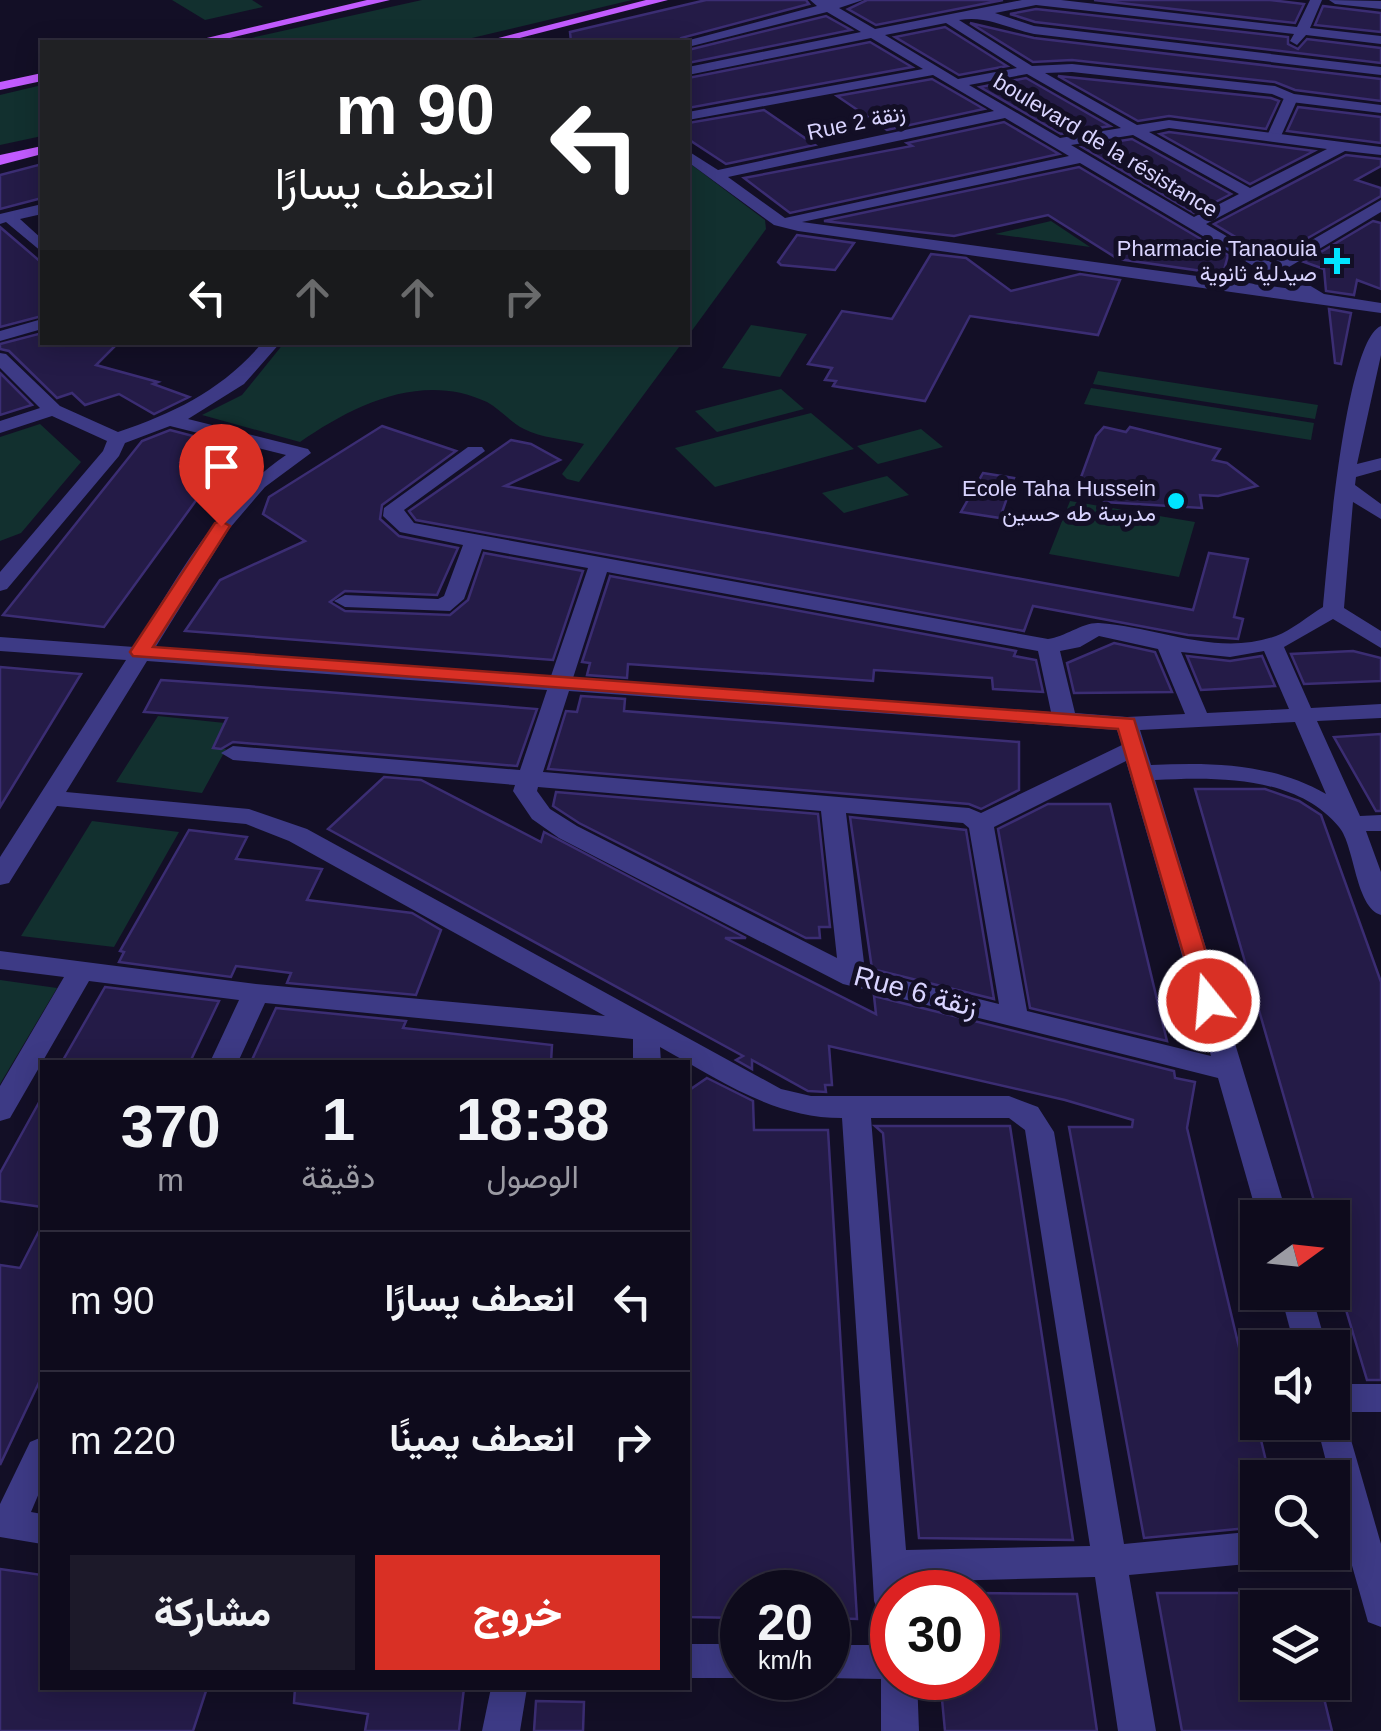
<!DOCTYPE html>
<html lang="ar">
<meta charset="utf-8">
<style>
:root{--surface:#0e0b1c;--page:#1c1929;--text:#f1f3f6;--muted:#9b9ba3;--line:#2e2b3b;--accent:#d93025}
body{margin:0;font-family:Arial,Vazirmatn,sans-serif;background:var(--page);color:var(--text);direction:rtl;height:100vh;display:flex;flex-direction:column;font-size:38px;white-space:nowrap}
*{box-sizing:border-box;margin:0}
p{font-size:32px;color:var(--muted)}
.icon{flex:none;width:55px;height:55px;fill:none;stroke:currentColor;stroke-width:2;stroke-linecap:round;stroke-linejoin:round}
.map{position:relative;flex:1;overflow:hidden;direction:ltr}
.panel{position:absolute;left:40px;top:1060px;width:650px;height:630px;display:flex;flex-direction:column;background:var(--surface);border-radius:0px;box-shadow:0 5px 25px #0003,0 0 0 2px var(--line);direction:rtl}
.panel>*{flex:none}
.top-card{position:absolute;left:40px;top:40px;width:650px;height:305px;border-radius:0px;box-shadow:0 5px 25px #0003,0 0 0 2px var(--line);direction:rtl;background:#202124;color:#fff;overflow:hidden}
.needle{width:65px;rotate:75deg}
.fabs{position:absolute;left:1240px;top:1200px;display:grid;gap:20px}
.fabs a{display:grid;place-items:center;width:110px;height:110px;border-radius:0px;background:var(--surface);box-shadow:0 5px 25px #0003,0 0 0 2px var(--line);font-size:50px}
.speed{position:absolute;left:720px;top:1570px;display:flex;gap:20px;font-size:50px;font-weight:700;text-align:center}
.speed>*{display:grid;place-content:center;width:130px;height:130px;border-radius:50%;background:var(--surface);box-shadow:0 5px 25px #0003,0 0 0 2px var(--line);line-height:1}
.speed small{font-size:25px;font-weight:400}
.speed .limit{border:15px solid #d22;background:#fff;color:#111}
.pin{position:absolute;display:grid;place-items:center;width:85px;height:85px;color:#fff;margin:-102px -42px;border-radius:50% 50% 50% 0;rotate:-45deg;box-shadow:0 0 10px #0007}
.pin .icon{rotate:45deg}
.me{position:absolute;width:110px;margin:-55px;rotate:343deg;stroke-linejoin:round;filter:drop-shadow(0 0 8px #0008)}
.turn{display:flex;align-items:center;gap:35px;height:210px;padding:0 30px;font-size:45px}
.turn .icon{width:130px;height:130px;stroke-width:2.5}
.turn b{display:block;font-size:70px;line-height:85px}
.lanes{display:flex;align-items:center;height:95px;padding:0 30px;background:#0003;justify-content:center;gap:50px;direction:ltr}
.lanes .off{opacity:.35}
.eta{display:flex;justify-content:space-evenly;align-items:center;height:170px;text-align:center}
.eta b{font-size:60px;font-weight:800;line-height:70px}
.button{display:flex;gap:20px;margin-top:auto;padding:20px 30px}
.button a{flex:1;height:115px;border-radius:0px;background:var(--accent);color:#fff;font-size:40px;font-weight:800;line-height:115px;text-align:center}
.button a+a{background:var(--page);color:var(--text)}
ul{padding:0;list-style:none}
li{display:flex;align-items:center;gap:30px;height:140px;padding:0 30px;border-top:2px solid var(--line)}
li div{flex:1}
li b{display:block;font-size:38px}
li em{font-style:normal}
.map>svg:first-child{display:block}
.green{fill:#12302f}
.building{fill:#241b47;stroke:#3b2d73;stroke-width:2.5}
.lines{fill:none;stroke-linecap:round;stroke-linejoin:round}
.pedestrian{fill:#3d3a85;fill-rule:evenodd}
.minor{fill:#3d3a85;fill-rule:evenodd}
.primary{fill:#c25bff;fill-rule:evenodd}
.route{fill:#d93025;stroke:#8d1f18;stroke-width:2.5}
.poi-dot{fill:#00e5ff;stroke:#130f26;stroke-width:4}
.labels{text-anchor:middle;stroke-width:10;stroke-linejoin:round;paint-order:stroke}
.far-street-label{font-size:22px;fill:#d9d4ff;stroke:#130f26}
.far-poi-label{font-size:22px;fill:#d9d4ff;stroke:#130f26;text-anchor:end}
.street-label{font-size:28px;fill:#d9d4ff;stroke:#130f26}
</style>
<div class="map">
<svg width="1381" height="1731" viewBox="0 0 1381 1731">
<rect width="100%" height="100%" fill="#130f26"/>
<!-- green -->
<g class="green">
<polygon points="172,0 252,0 263,7 205,20"/>
<polygon points="422,0 632,0 455,42 233,42"/>
<polygon points="42,85 42,136 0,145 0,95"/>
<polygon points="688,162 765,220 766,229 688,336"/>
<polygon points="1051,221 1090,247 995,234"/>
<polygon points="751,325 807,334 780,377 722,368"/>
<path d="M284,343V342L682,343L579,482L567,479L562,474L584,444C565,439 541,438 524,429C510,422 500,409 487,402C422,371 353,405 300,442L202,415L242,395Z"/>
<polygon points="1098,371 1318,405 1315,419 1093,384"/>
<polygon points="1091,388 1314,423 1311,440 1084,404"/>
<polygon points="781,389 804,409 717,432 695,411"/>
<polygon points="811,413 854,449 715,487 675,448"/>
<polygon points="40,424 81,462 21,533 0,541 0,437"/>
<polygon points="921,429 943,447 878,464 857,446"/>
<polygon points="887,476 909,495 844,513 822,493"/>
<polygon points="1070,501 1195,522 1179,577 1049,554"/>
<polygon points="158,716 225,723 213,747 226,749 202,793 116,782"/>
<polygon points="92,821 179,832 114,947 21,936"/>
<polygon points="0,980 57,988 0,1084"/>
</g>
<!-- building -->
<g class="building">
<polygon points="706,0 806,0 809,4 681,38 678,42 571,42 570,32"/>
<polygon points="867,0 1003,0 876,25 848,9"/>
<polygon points="1094,0 1270,0 1304,4 1295,23"/>
<polygon points="1323,6 1381,13 1381,32 1315,25"/>
<polygon points="1036,9 1288,37 1288,44 1298,49 1307,39 1381,48 1381,63 1035,22 1010,14"/>
<polygon points="826,16 851,30 688,63 688,50"/>
<polygon points="970,23 1034,38 1381,79 1381,101 1295,90 1275,82 1072,60 1033,62"/>
<polygon points="945,27 1007,66 959,75 895,37"/>
<polygon points="870,42 912,67 688,108 688,78"/>
<polygon points="1058,76 1271,98 1279,101 1266,129 1169,116 1138,121"/>
<polygon points="1026,78 1110,126 1061,134 980,87"/>
<polygon points="932,79 984,109 887,130 837,96"/>
<polygon points="1298,107 1381,117 1381,143 1287,131"/>
<polygon points="764,110 815,145 726,164 688,139 688,123"/>
<polygon points="1004,122 1059,154 790,213 744,178 912,146 907,143"/>
<polygon points="1169,132 1314,151 1250,184 1160,134"/>
<polygon points="1132,139 1231,194 1194,213 1082,147"/>
<polygon points="1346,155 1381,159 1381,166 1356,180 1381,188 1381,196 1280,254 1244,242 1214,224"/>
<polygon points="42,164 42,198 0,209 0,175"/>
<polygon points="1079,167 1228,255 1223,274 1118,259 1048,215 954,236 824,221"/>
<polygon points="1373,221 1381,223 1381,289 1357,280 1354,295 1326,291 1324,269 1304,262"/>
<polygon points="0,227 42,263 42,316 0,327"/>
<polygon points="797,235 854,243 835,270 781,265 778,262"/>
<polygon points="931,254 966,258 1011,291 1080,274 1120,280 1098,335 970,316 925,401 833,386 836,381 825,380 832,368 808,364 842,311 892,319"/>
<polygon points="1329,309 1351,313 1341,364 1335,363"/>
<polygon points="42,333 42,342 119,342 96,365 158,382 153,384 189,397 154,414 119,394 85,405 72,393 57,398 9,351 0,349 0,344"/>
<polygon points="0,373 32,405 0,415"/>
<polygon points="382,426 456,451 382,505 380,519 399,536 458,548 437,595 345,591 330,602 345,611 450,615 468,600 484,553 583,571 553,660 185,631 220,580 305,541 263,514 269,497"/>
<polygon points="1104,427 1126,432 1130,427 1220,449 1213,460 1227,463 1257,486 1218,496 1200,495 1202,508 1104,502 1103,496 1080,495 1080,480 1096,436"/>
<polygon points="170,430 212,441 181,462 216,473 104,627 3,615 142,441"/>
<polygon points="511,440 531,444 560,460 505,486 1193,610 1209,553 1248,559 1234,617 1243,619 1238,639 1188,635 1033,606 1024,631 416,520 409,511"/>
<polygon points="983,473 1014,478 1000,518 961,512"/>
<polygon points="610,576 1016,651 1014,656 1036,660 1043,692 993,689 992,678 874,670 873,681 628,664 627,678 587,675 590,663 582,662"/>
<polygon points="1114,643 1155,652 1172,692 1074,693 1067,663"/>
<polygon points="1353,651 1381,658 1381,681 1304,684 1291,654"/>
<polygon points="1187,656 1230,661 1262,656 1275,686 1201,690"/>
<polygon points="0,667 81,674 0,807"/>
<polygon points="161,680 314,691 537,709 517,766 233,742 221,749 213,748 227,718 144,712"/>
<polygon points="581,696 625,699 624,711 1019,742 1019,790 981,809 969,804 548,769 566,711 577,712"/>
<polygon points="1381,734 1381,811 1376,811 1334,737"/>
<polygon points="384,777 421,780 541,842 544,832 746,938 725,938 876,1014 874,996 1174,1071 1175,1078 1195,1082 1187,1128 1270,1478 1258,1478 1258,1527 1144,1538 1069,1127 1132,1127 1133,1120 1065,1100 829,1046 832,1085 825,1085 826,1092 808,1091 752,1060 752,1069 736,1060 743,1056 328,829"/>
<polygon points="1195,789 1265,789 1299,801 1321,815 1381,982 1381,1380 1367,1380 1332,1263 1332,1218 1319,1218"/>
<polygon points="556,792 818,814 830,927 819,927 820,938 806,938 579,823 553,806"/>
<polygon points="1048,804 1110,804 1167,1041 1030,1008 998,829"/>
<polygon points="850,817 966,830 994,999 872,969"/>
<polygon points="189,830 247,837 236,859 322,869 307,900 412,913 441,930 416,995 287,983 291,973 236,966 231,977 119,962 124,952 120,951"/>
<polygon points="105,987 219,1001 190,1062 62,1062"/>
<polygon points="276,1008 406,1021 403,1028 552,1045 551,1062 251,1062"/>
<polygon points="707,1078 753,1101 754,1130 828,1130 857,1619 828,1618 828,1592 742,1592 742,1618 688,1617 688,1091"/>
<polygon points="42,1097 42,1207 0,1201 0,1173"/>
<polygon points="875,1126 1010,1126 1073,1540 919,1538 883,1133"/>
<polygon points="42,1225 42,1376 0,1465 0,1265 20,1268"/>
<polygon points="0,1569 42,1575 42,1688 207,1688 193,1731 0,1731"/>
<polygon points="978,1593 1077,1594 1097,1731 945,1731 940,1678 978,1678"/>
<polygon points="1157,1593 1258,1593 1258,1682 1320,1682 1332,1731 1182,1731"/>
<polygon points="295,1688 464,1688 459,1731 365,1731 368,1714 294,1703"/>
<polygon points="536,1701 584,1702 583,1731 534,1731"/>
</g>
<g class="lines">
<!-- pedestrian -->
<polygon class="pedestrian" points="1291,94 1298,98 1281,136 1269,139 1267,136 1284,98"/>
<!-- minor -->
<g class="minor">
<path d="M810,0H863L839,8L875,29L1022,0H1061L1297,27L1310,0H1322L1310,28L1381,36V44L1306,35L1297,45L1290,41L1294,34L1036,5L995,13L1034,26L1381,67V75L1034,34C1007,28 986,15 959,20L1032,66L1072,64L1275,86L1294,94L1381,105V113L1291,102L1272,94L1072,72L1045,73L1137,125L1169,120L1381,147V155L1345,151L1206,224L1272,263L1381,200V212L1284,270L1324,294L1381,303V313L798,231L774,225L688,162V151L718,170L994,111L933,75L688,120V112L923,69L871,38L688,75V67L861,32L827,12L688,47V42H682L817,6ZM946,23L1017,68L958,79L885,35ZM1027,74L1121,128L1060,138L969,85ZM1005,118L1069,156L785,218L728,177ZM1169,128L1327,149L1250,188L1149,132ZM1133,135L1239,194L1194,217L1071,145ZM1080,163L1292,289L802,222Z"/>
<polygon points="1329,0 1381,1 1381,9 1335,4"/>
<polygon points="42,204 42,214 20,219 42,239 42,252 6,222 0,224 0,214"/>
<polygon points="42,319 42,329 0,341 0,331"/>
<path d="M1381,326V355L1357,464L1381,458V470L1356,477L1355,485L1381,504V519L1353,502L1344,608L1381,631V648L1333,619L1284,647L1311,708L1381,704V718L1317,721L1360,816L1381,815V831H1366L1381,872V915C1355,907 1355,846 1339,827C1296,775 1215,777 1155,780L1288,1218H1258L1218,1078L843,984L559,838L532,819L513,791L515,785L233,760L221,753L233,746L520,770L547,690L147,661L66,792L249,809L307,829L781,1089L811,1096H1009L1038,1107L1054,1132L1124,1544L1258,1531V1552H1273L1270,1558L1258,1563L1129,1575L1156,1731H1118L1095,1577L908,1582L909,1592H892V1617L879,1613L874,1601L872,1566L842,1118C773,1118 720,1080 660,1047L661,1062H633V1039L265,1003L238,1062H210L239,1000L89,981L10,1118L0,1121V1086L64,977L0,969V951L256,984L605,1016L289,841L246,824L57,806L9,883L0,885V857L126,660L0,651V637L134,647C178,577 216,503 286,455L170,426L125,443L119,456L7,589L0,591V572L103,451L107,441L52,416L0,433V421L40,408L0,368V353L6,354L60,406L118,432C176,412 222,390 263,342H281L244,384L188,419L308,449L311,453L265,487L229,529L155,648L551,676L588,568L482,549L464,599L450,611L345,607L334,601L345,595L438,599L444,596L463,545L400,532L383,516L384,508L468,447H482L485,451L404,510L414,523L1048,639C1065,637 1083,622 1099,623C1158,627 1217,657 1276,636C1292,630 1308,616 1323,607C1327,564 1345,340 1381,326ZM607,572L1038,651L1051,712L573,678ZM1099,636L1158,649L1185,714L1127,717L1075,713L1060,651L1080,647ZM1264,651L1289,709L1207,713L1181,652L1230,657ZM569,691L1117,730L1122,745L981,813L969,808L543,772ZM1295,722L1326,794C1272,763 1211,762 1151,765L1140,730ZM1126,761L1211,1056L1027,1011L994,827ZM538,787L821,811L837,958L577,826L550,809L537,791ZM846,813L963,823L969,828L999,1004L865,971ZM871,1118H1009L1025,1130L1090,1546L906,1550Z"/>
<polygon points="1280,1292 1311,1292 1327,1348 1295,1348"/>
<polygon points="1332,1384 1381,1384 1381,1412 1343,1412 1381,1544 1381,1627 1368,1622 1349,1555 1332,1557 1321,1552 1332,1552 1332,1525 1342,1524 1316,1422 1332,1422"/>
<polygon points="42,1437 42,1486 31,1512 42,1514 42,1544 0,1537 0,1504 30,1442"/>
<polygon points="688,1644 742,1644 744,1678 688,1678"/>
<polygon points="828,1645 892,1645 892,1678 917,1678 919,1731 881,1731 881,1679 824,1678 828,1678"/>
<polygon points="491,1688 527,1688 520,1731 482,1731"/>
</g>
<!-- primary -->
<g class="primary">
<polygon points="367,0 390,0 213,42 190,42"/>
<polygon points="646,0 668,0 504,42 483,42"/>
<polygon points="42,73 42,81 0,90 0,82"/>
<polygon points="42,146 42,154 0,165 0,155"/>
</g>
</g>
<!-- route -->
<polygon class="route" points="221,521 230,526 153,647 1134,719 1221,1001 1209,1010 1197,1001 1118,729 133,656 130,652 215,523"/>
<!-- markers -->
<g class="poi-dot">
<path d="M1332 246h10v10h10v10h-10v10h-10v-10h-10v-10h10z"/>
<circle cx="1176" cy="501" r="10"/>
</g>
<g class="labels">
<!-- far-street labels -->
<g class="far-street-label">
<text transform="translate(856 122) rotate(-12)" y="8">Rue 2 زنقة</text>
<text transform="translate(1106 145) rotate(31)" y="8">boulevard de la résistance</text>
</g>
<!-- far-poi labels -->
<g class="far-poi-label">
<text x="1317" y="256">Pharmacie Tanaouia<tspan x="1317" dy="25">صيدلية ثانوية</tspan></text>
<text x="1156" y="496">Ecole Taha Hussein<tspan x="1156" dy="25">مدرسة طه حسين</tspan></text>
</g>
<!-- street labels -->
<g class="street-label">
<text transform="translate(916 991) rotate(15)" y="10">Rue 6 زنقة</text>
</g>
</g>
</svg>
<div class="fabs">
<a><svg class="needle" viewBox="-14 -14 28 28"><path d="M0-13l5 13h-10z" fill="#e53935"/><path d="M0 13l5-13h-10z" fill="#9b9ba3"/></svg></a>
<a><svg class="icon" aria-label="sound" viewBox="0 0 24 24"><path d="M4 9h4l5-4v14l-5-4H4zM17 9q2 3 0 6"/></svg></a>
<a><svg class="icon" aria-label="search" viewBox="0 0 24 24"><circle cx="10" cy="10" r="6"/><path d="M15 15l6 6"/></svg></a>
<a><svg class="icon" aria-label="layers" viewBox="0 0 24 24"><path d="M12 4l9 5-9 5-9-5zM3 14l9 5 9-5"/></svg></a>
</div>
<div class="speed"><div>20<small>km/h</small></div><div class="limit">30</div></div>
<div class="pin" style="left:221px;top:526px;background:#d93025"><svg class="icon" aria-label="arrive" viewBox="0 0 24 24"><path d="M6 21V4h12l-3 4 3 4H6"/></svg></div>
<svg class="me" style="left:1209px;top:1001px" viewBox="-20 -20 40 40"><circle r="17" fill="#d93025" stroke="#fff" stroke-width="3"/><path d="M0-11L8 9 0 5-8 9z" fill="#fff"/></svg>
<div class="top-card">
<div class="turn"><svg class="icon" aria-label="left" viewBox="0 0 24 24"><path d="M17 20v-9H6M10 6l-5 5 5 5"/></svg><div><b>90 m</b>انعطف يسارًا</div></div>
<div class="lanes"><svg class="icon" aria-label="left" viewBox="0 0 24 24"><path d="M17 20v-9H6M10 6l-5 5 5 5"/></svg><svg class="icon off" aria-label="ahead" viewBox="0 0 24 24"><path d="M12 20V5M6 11l6-6 6 6"/></svg><svg class="icon off" aria-label="ahead" viewBox="0 0 24 24"><path d="M12 20V5M6 11l6-6 6 6"/></svg><svg class="icon off" aria-label="right" viewBox="0 0 24 24"><path d="M7 20v-9h11M14 6l5 5-5 5"/></svg></div>
</div>
<section class="panel">
<div class="eta">
<div><b>18:38</b><p>الوصول</p></div>
<div><b>1</b><p>دقيقة</p></div>
<div><b>370</b><p>m</p></div>
</div>
<ul>
<li><svg class="icon" aria-label="left" viewBox="0 0 24 24"><path d="M17 20v-9H6M10 6l-5 5 5 5"/></svg><div><b>انعطف يسارًا</b></div><em>90 m</em></li>
<li><svg class="icon" aria-label="right" viewBox="0 0 24 24"><path d="M7 20v-9h11M14 6l5 5-5 5"/></svg><div><b>انعطف يمينًا</b></div><em>220 m</em></li>
</ul>
<div class="button"><a>خروج</a><a>مشاركة</a></div>
</section>
</div>
